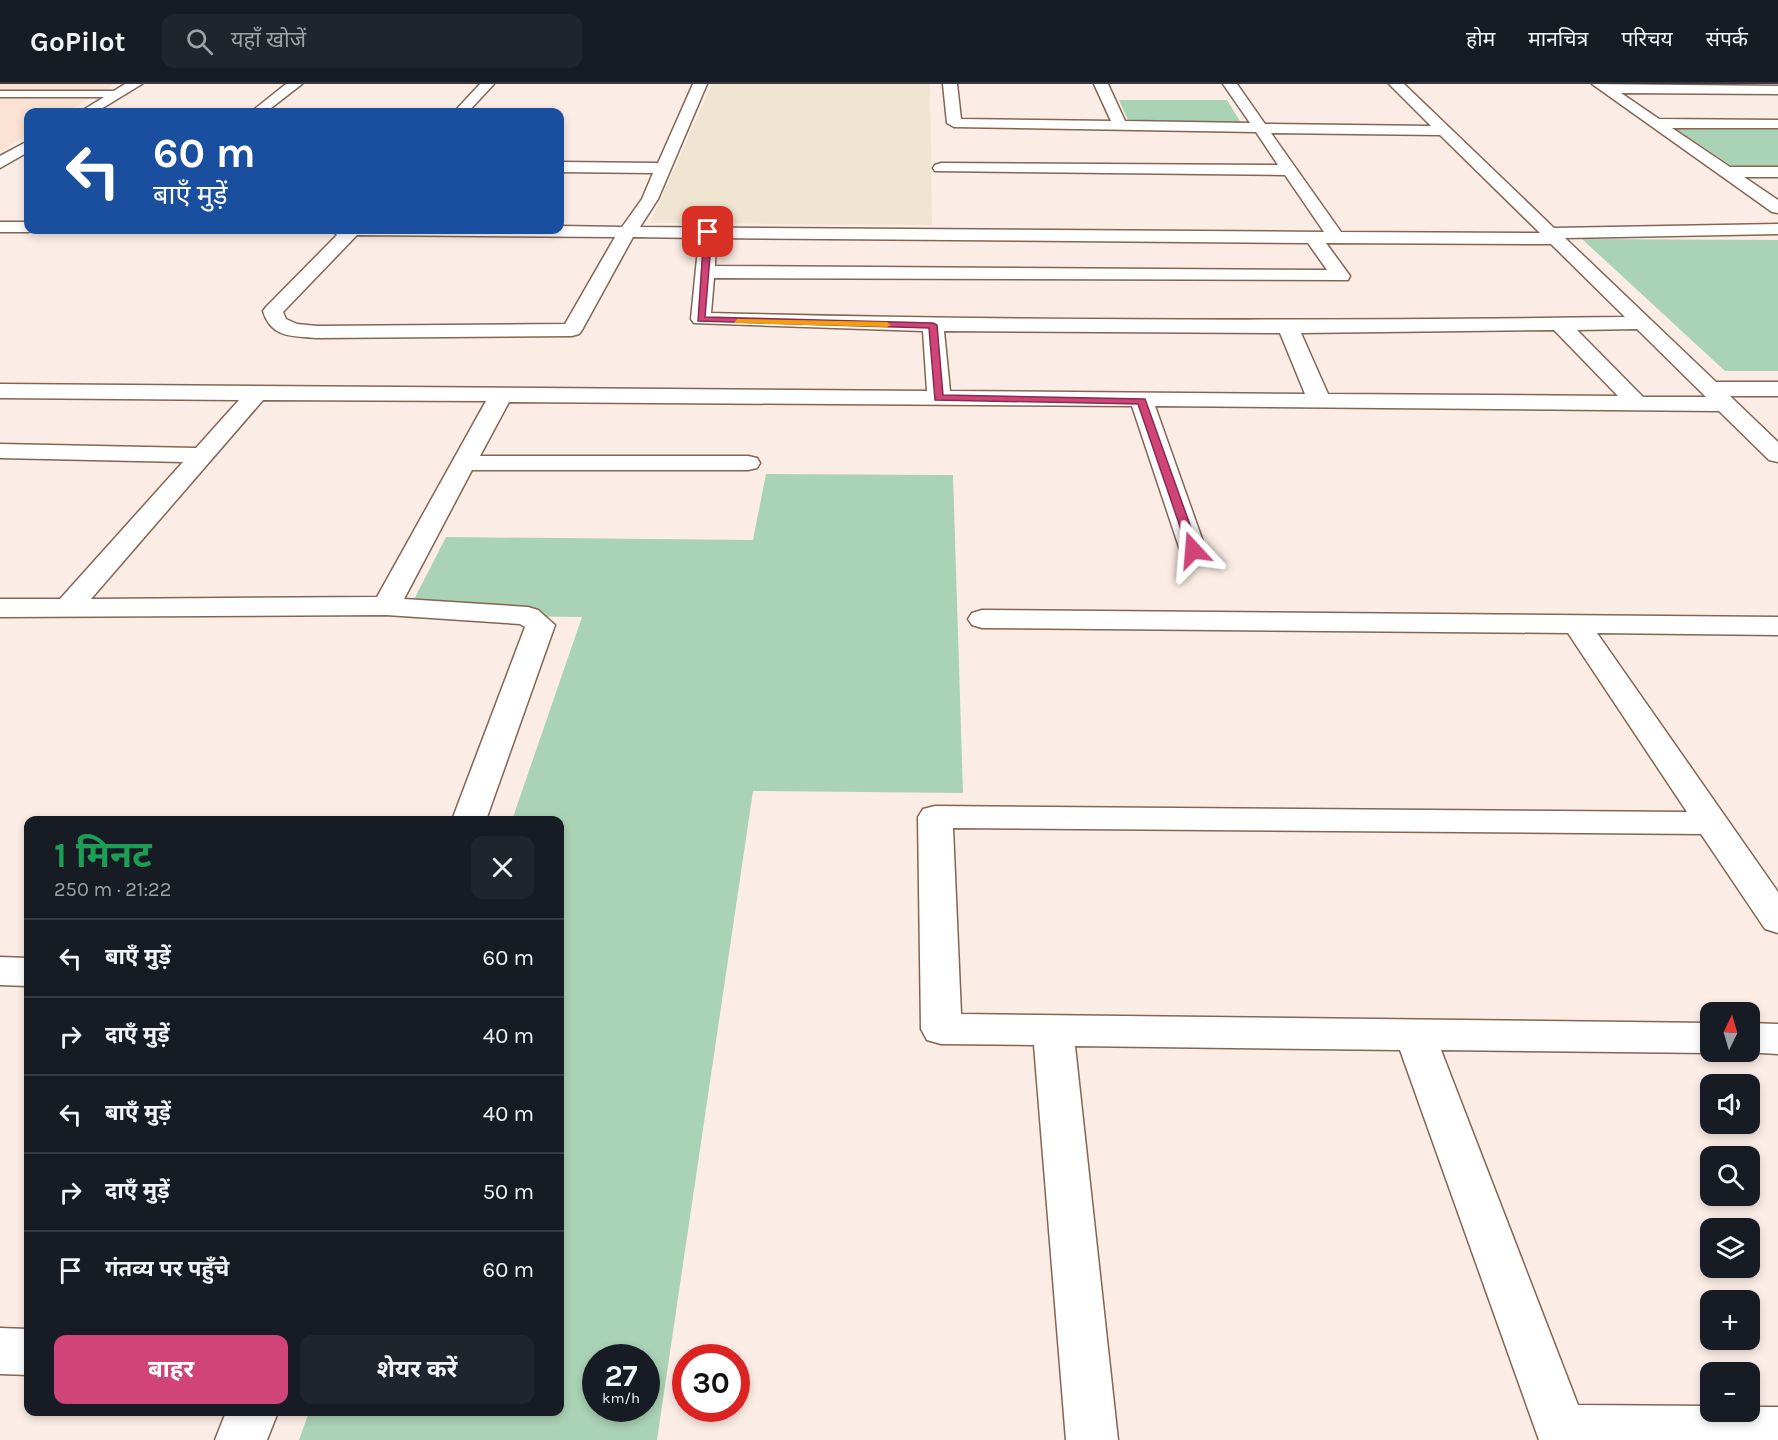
<!DOCTYPE html>
<html lang="hi">
<meta charset="utf-8">
<style>
:root{--surface:#171b24;--page:#20242c;--text:#f1f3f6;--muted:#9ea1a6;--line:#363941;--accent:#d04478}
body{margin:0;font-family:Karla,"Noto Sans Devanagari",sans-serif;background:var(--page);color:var(--text);height:100vh;display:flex;flex-direction:column;font-size:22px;white-space:nowrap}
*{box-sizing:border-box;margin:0}
p{font-size:20px;color:var(--muted)}
.icon{flex:none;width:33px;height:33px;fill:none;stroke:currentColor;stroke-width:2;stroke-linecap:round;stroke-linejoin:round}
.map{position:relative;flex:1;overflow:hidden}
.details{position:absolute;left:24px;top:732px;width:540px;height:600px;display:flex;flex-direction:column;background:var(--surface);border-radius:12px;box-shadow:0 3px 9px #0003}
.details>*{flex:none}
.guide{position:absolute;left:24px;top:24px;width:540px;height:126px;border-radius:12px;box-shadow:0 3px 9px #0003;background:#1a4fa0;color:#fff;overflow:hidden}
.needle{width:39px;rotate:5deg}
.fabs{position:absolute;left:1700px;top:918px;display:grid;gap:12px}
.fabs a{display:grid;place-items:center;width:60px;height:60px;border-radius:12px;background:var(--surface);box-shadow:0 3px 9px #0003;font-size:30px}
.speed{position:absolute;left:582px;top:1260px;display:flex;gap:12px;font-size:30px;font-weight:700;text-align:center}
.speed>*{display:grid;place-content:center;width:78px;height:78px;border-radius:50%;background:var(--surface);box-shadow:0 3px 9px #0003;line-height:1}
.speed small{font-size:15px;font-weight:400}
.speed .limit{border:9px solid #d22;background:#fff;color:#111}
.pin{position:absolute;display:grid;place-items:center;width:51px;height:51px;color:#fff;margin:-26px;border-radius:12px;box-shadow:0 3px 9px #0006}
.me{position:absolute;width:66px;margin:-33px;rotate:341deg;stroke-linejoin:round;filter:drop-shadow(0 0 4px #0008)}
.turn{display:flex;align-items:center;gap:21px;height:126px;padding:0 30px;font-size:27px}
.turn .icon{width:78px;height:78px;stroke-width:2.5}
.turn b{display:block;font-size:42px;line-height:51px}
.round{display:grid;place-items:center;flex:none;width:63px;height:63px;border-radius:12px;background:var(--page)}
.headline{display:flex;align-items:center;justify-content:space-between;height:102px;padding:0 30px}
h1{font-size:36px;font-weight:700;line-height:45px;color:#1e9e55}
.cta{display:flex;gap:12px;margin-top:auto;padding:12px 30px}
.cta a{flex:1;height:69px;border-radius:12px;background:var(--accent);color:#fff;font-size:24px;font-weight:700;line-height:69px;text-align:center}
.cta a+a{background:var(--page);color:var(--text)}
ul{padding:0;list-style:none}
li{display:flex;align-items:center;gap:18px;height:78px;padding:0 30px;border-top:2px solid var(--line)}
li div{flex:1}
li b{display:block;font-size:22px}
li em{font-style:normal}
header{display:flex;align-items:center;gap:36px;box-sizing:border-box;height:84px;padding:0 30px;background:var(--surface);border-bottom:2px solid var(--line)}
header strong{font-size:28px}
nav{display:flex;gap:33px;margin-inline-start:auto;font-size:21px}
.search{width:420px;height:54px;background:var(--page);display:flex;align-items:center;gap:15px;box-sizing:border-box;padding:0 21px;border-radius:12px;color:var(--muted);font-size:22px}
.map>svg:first-child{display:block}
.built{fill:#fbe2d3}
.education{fill:#f0e5d0}
.green{fill:#aad2b5;fill-rule:evenodd}
.lines{fill:none;stroke-linecap:round;stroke-linejoin:round}
.lane-casing{stroke:#836553;stroke-width:3}
.street-casing{stroke:#836553;stroke-width:3}
.secondary-casing{stroke:#836553;stroke-width:3}
.lane{fill:#fff;fill-rule:evenodd}
.street{fill:#fff;fill-rule:evenodd}
.secondary{fill:#fff;fill-rule:evenodd}
.route{fill:#d04478;stroke:#872c4e;stroke-width:1.5}
.slow{fill:#f59e0b}
</style>
<header>
<strong>GoPilot</strong>
<div class="search"><svg class="icon" aria-label="search" viewBox="0 0 24 24"><circle cx="10" cy="10" r="6"/><path d="M15 15l6 6"/></svg>यहाँ खोजें</div>
<nav><a>होम</a><a>मानचित्र</a><a>परिचय</a><a>संपर्क</a></nav>
</header>
<div class="map">
<svg width="1778" height="1356" viewBox="0 0 1778 1356">
<rect width="100%" height="100%" fill="#fbede5"/>
<!-- built -->
<polygon class="built" points="0,0 115,0 66,28 28,28 28,50 0,67"/>
<!-- education -->
<polygon class="education" points="712,0 930,0 932,141 650,139"/>
<!-- green -->
<g class="green">
<polygon points="1119,16 1227,16 1243,42 1130,41"/>
<polygon points="1673,43 1778,43 1778,82 1732,82"/>
<polygon points="1582,155 1778,156 1778,287 1725,287"/>
<path d="M766,390L953,391L963,709L753,707L657,1356H299L309,1328H560V736H512L582,533L406,531L446,453L753,456ZM596,1274H646V1324H596Z"/>
</g>
<g class="lines">
<!-- lane casing -->
<g class="lane-casing">
<polygon id="lane" points="0,7 118,7 124,10 118,13 0,13"/>
</g>
<!-- street casing -->
<g class="street-casing">
<g id="street">
<polygon points="286,0 302,0 266,28 251,28"/>
<polygon points="480,0 494,0 468,28 454,28"/>
<path d="M693,0H707L658,115L640,143L1324,148L1285,91L935,87L933,84L935,81L941,79L1278,81L1256,48L954,43L947,39L943,0H957L961,35L1111,37L1094,0H1108L1125,37L1250,39L1223,0H1237L1265,40L1431,42L1389,0H1404L1554,144L1778,140V150L1565,154L1716,298H1778V312H1730L1778,358V378L1769,376L1719,327L1155,322L1206,466L1203,472L1193,474L1183,472L1180,466L1132,322L509,318L480,372H748L757,374L760,379L757,384L748,386H472L404,515L528,523L538,526L555,541L486,736H452L525,543L520,540L386,531L0,533V515H60L183,378L0,374V360L196,364L239,316L0,314V300L927,307L923,247L694,239L691,235L699,154L633,153L582,246L579,250L572,252L317,254C292,252 271,254 263,227L266,223L337,151L332,146H560V142L622,143L642,115L653,89L560,88V78L658,79ZM1271,49L1440,51L1540,149L1341,148ZM357,151L615,153L565,240L317,242L297,240L286,235L283,228ZM716,154L1308,159L1327,186L715,182ZM1326,159L1551,160L1625,233C1320,237 1016,237 711,229L714,194L1348,196L1350,192ZM1637,245L1706,313H1643L1577,246ZM1554,246L1618,312L1328,310L1301,249ZM944,247L1280,249L1305,310L950,307ZM263,316L486,317L377,513L91,515Z"/>
<polygon points="1592,0 1778,2 1778,10 1621,9 1659,35 1778,36 1778,44 1672,44 1730,83 1778,83 1778,93 1744,93 1778,116 1778,129 1772,128"/>
<polygon points="0,138 28,138 28,146 35,146 28,148 0,148"/>
<polygon points="982,526 1778,533 1778,551 1597,549 1778,808 1778,849 1765,845 1701,750 953,744 961,930 1710,939 1710,968 1716,968 1710,969 1441,966 1578,1321 1710,1322 1710,1328 1749,1328 1749,1323 1778,1323 1778,1356 1539,1356 1400,966 1075,962 1118,1356 1066,1356 1034,961 941,960 927,956 921,945 918,733 923,725 935,722 1687,728 1568,549 982,544 972,541 968,535 972,529"/>
<polygon points="0,873 28,874 28,902 0,901"/>
<polygon points="1749,939 1778,940 1778,970 1743,968 1749,968"/>
<polygon points="0,1244 28,1245 28,1291 0,1290"/>
<polygon points="226,1328 278,1328 267,1356 215,1356"/>
</g>
</g>
<!-- secondary casing -->
<g class="secondary-casing">
<g id="secondary">
<polygon points="125,0 142,0 96,28 80,28"/>
<polygon points="28,57 28,68 0,84 0,72"/>
</g>
</g>
<!-- lane -->
<use href="#lane" class="lane"/>
<!-- street -->
<use href="#street" class="street"/>
<!-- secondary -->
<use href="#secondary" class="secondary"/>
</g>
<!-- route -->
<polygon class="route" points="708,146 712,148 705,233 933,239 937,241 943,311 1145,315 1199,466 1193,469 1188,466 1138,320 935,316 929,244 698,237 704,148"/>
<!-- slow -->
<polygon class="slow" points="737,235 887,238 891,241 887,243 734,239"/>
</svg>
<div class="fabs">
<a><svg class="needle" viewBox="-14 -14 28 28"><path d="M0-13l5 13h-10z" fill="#e53935"/><path d="M0 13l5-13h-10z" fill="#9ea1a6"/></svg></a>
<a><svg class="icon" aria-label="sound" viewBox="0 0 24 24"><path d="M4 9h4l5-4v14l-5-4H4zM17 9q2 3 0 6"/></svg></a>
<a><svg class="icon" aria-label="search" viewBox="0 0 24 24"><circle cx="10" cy="10" r="6"/><path d="M15 15l6 6"/></svg></a>
<a><svg class="icon" aria-label="layers" viewBox="0 0 24 24"><path d="M12 4l9 5-9 5-9-5zM3 14l9 5 9-5"/></svg></a>
<a>+</a>
<a>−</a>
</div>
<div class="speed"><div>27<small>km/h</small></div><div class="limit">30</div></div>
<div class="pin" style="left:708px;top:148px;background:#d93025"><svg class="icon" aria-label="arrive" viewBox="0 0 24 24"><path d="M6 21V4h12l-3 4 3 4H6"/></svg></div>
<svg class="me" style="left:1193px;top:466px" viewBox="-20 -20 40 40"><path d="M0-17L14 15 0 8-14 15z" fill="#d04478" stroke="#fff" stroke-width="4"/></svg>
<div class="guide">
<div class="turn"><svg class="icon" aria-label="left" viewBox="0 0 24 24"><path d="M17 20v-9H6M10 6l-5 5 5 5"/></svg><div><b>60 m</b>बाएँ मुड़ें</div></div>
</div>
<section class="details">
<div class="headline"><div><h1>1 मिनट</h1><p>250 m · 21:22</p></div><a class="round"><svg class="icon" aria-label="close" viewBox="0 0 24 24"><path d="M6 6l12 12M18 6L6 18"/></svg></a></div>
<ul>
<li><svg class="icon" aria-label="left" viewBox="0 0 24 24"><path d="M17 20v-9H6M10 6l-5 5 5 5"/></svg><div><b>बाएँ मुड़ें</b></div><em>60 m</em></li>
<li><svg class="icon" aria-label="right" viewBox="0 0 24 24"><path d="M7 20v-9h11M14 6l5 5-5 5"/></svg><div><b>दाएँ मुड़ें</b></div><em>40 m</em></li>
<li><svg class="icon" aria-label="left" viewBox="0 0 24 24"><path d="M17 20v-9H6M10 6l-5 5 5 5"/></svg><div><b>बाएँ मुड़ें</b></div><em>40 m</em></li>
<li><svg class="icon" aria-label="right" viewBox="0 0 24 24"><path d="M7 20v-9h11M14 6l5 5-5 5"/></svg><div><b>दाएँ मुड़ें</b></div><em>50 m</em></li>
<li><svg class="icon" aria-label="arrive" viewBox="0 0 24 24"><path d="M6 21V4h12l-3 4 3 4H6"/></svg><div><b>गंतव्य पर पहुँचे</b></div><em>60 m</em></li>
</ul>
<div class="cta"><a>बाहर</a><a>शेयर करें</a></div>
</section>
</div>
